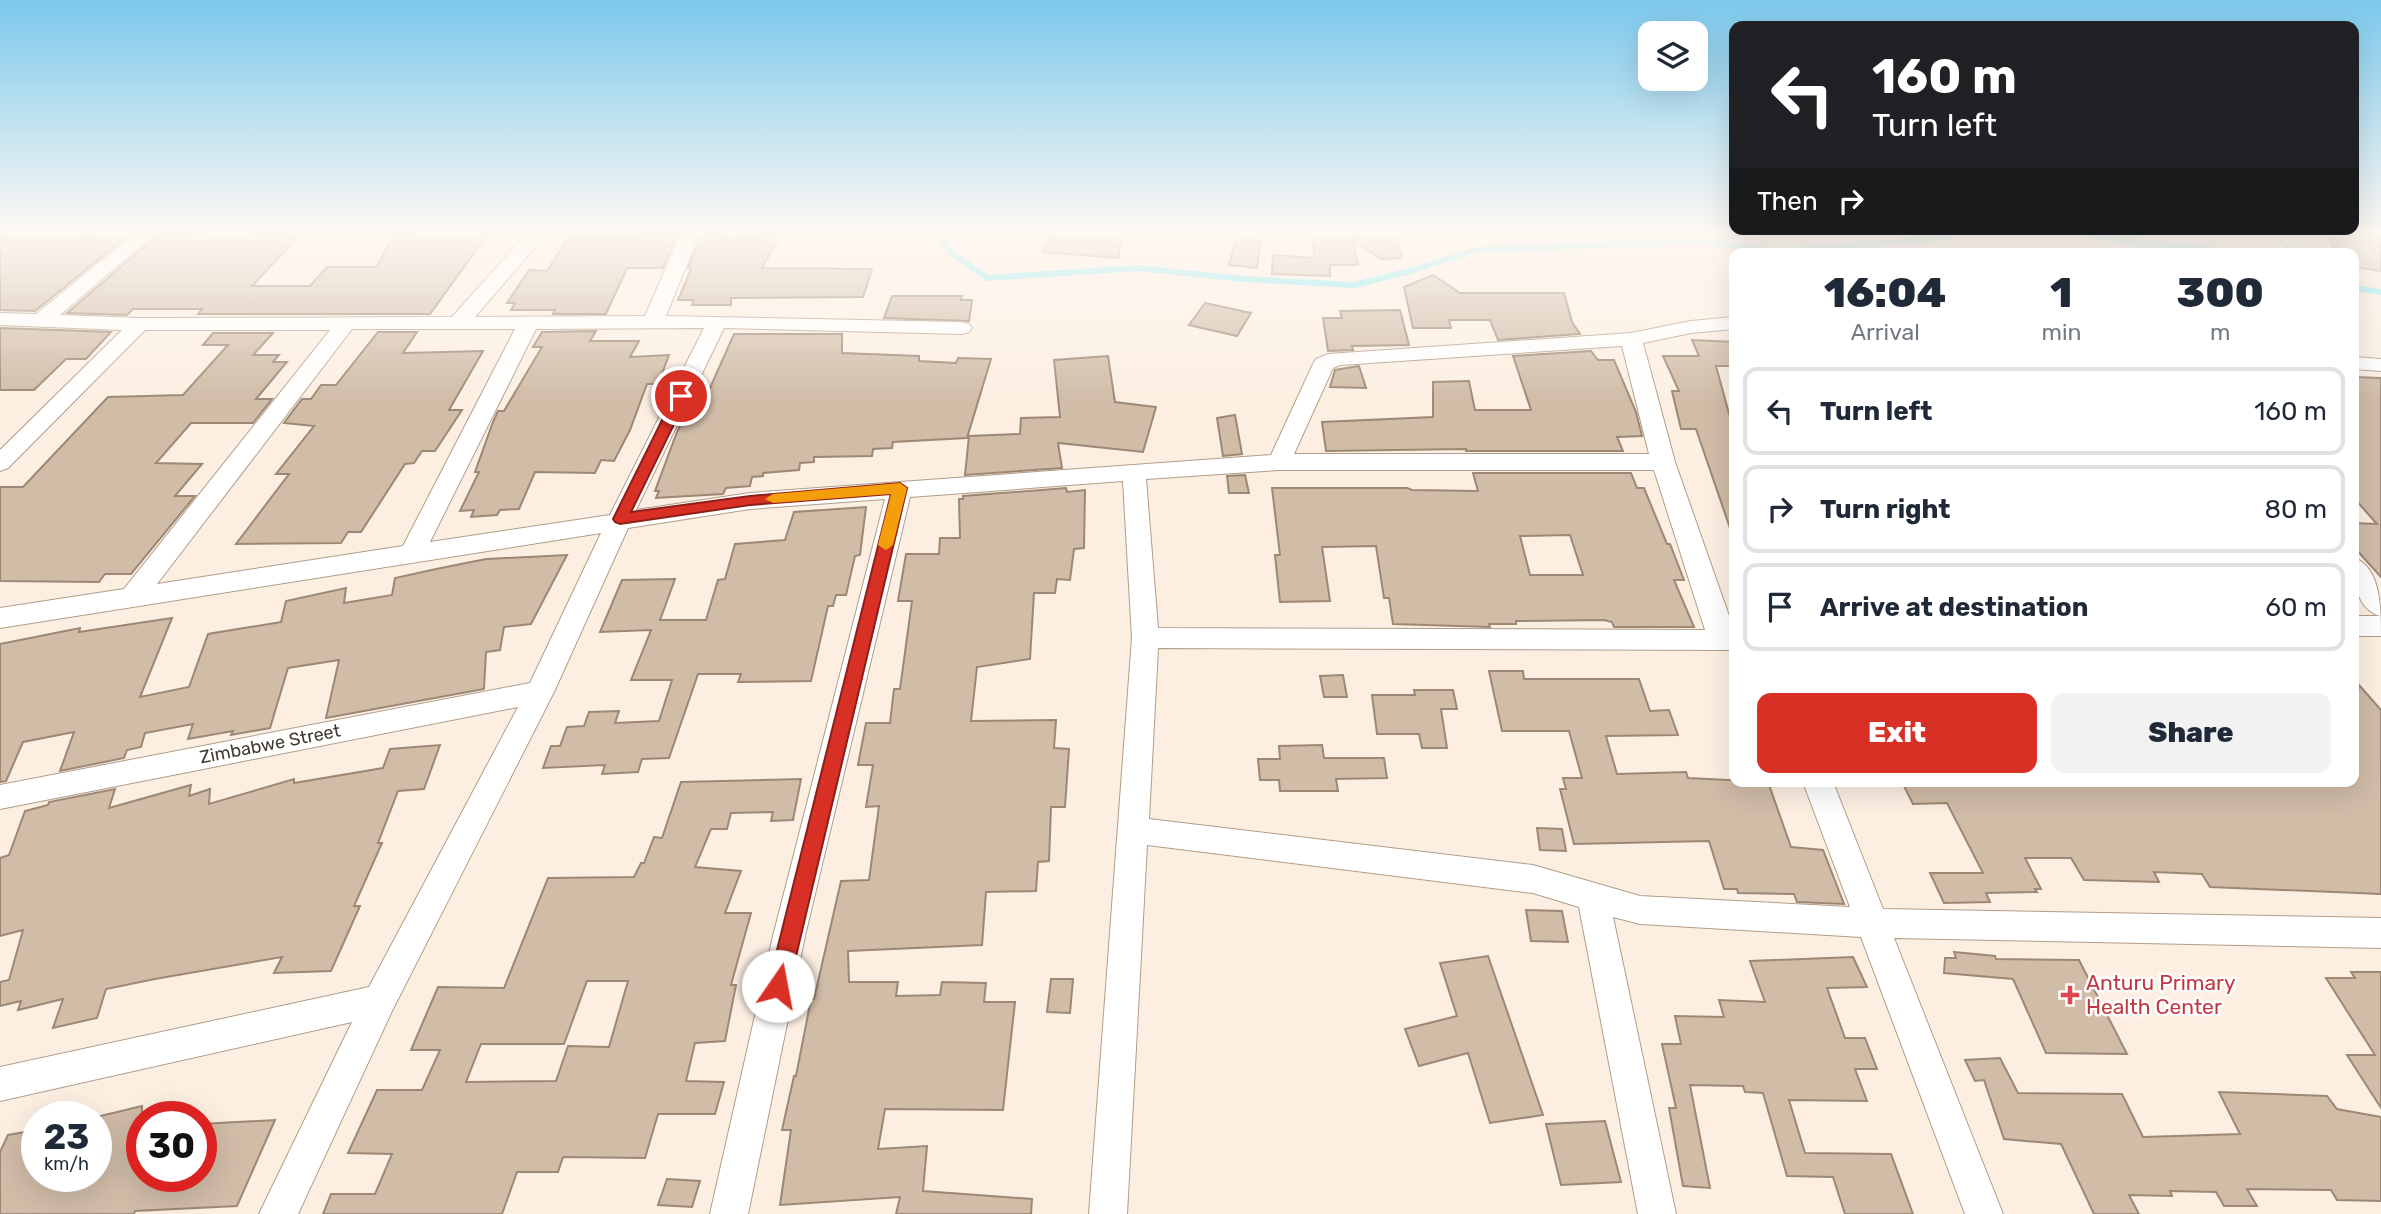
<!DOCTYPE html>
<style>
:root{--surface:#fff;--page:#f2f2f3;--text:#1f2937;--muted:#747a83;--line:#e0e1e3;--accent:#d93025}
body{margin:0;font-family:Rubik,sans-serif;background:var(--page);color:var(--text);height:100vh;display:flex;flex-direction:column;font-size:26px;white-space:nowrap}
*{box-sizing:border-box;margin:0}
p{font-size:23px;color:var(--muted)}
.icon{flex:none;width:38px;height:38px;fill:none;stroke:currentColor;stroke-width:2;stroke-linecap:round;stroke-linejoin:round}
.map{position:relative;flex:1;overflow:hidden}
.details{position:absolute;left:1729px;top:248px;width:630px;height:539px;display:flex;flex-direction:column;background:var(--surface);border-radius:14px;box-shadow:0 7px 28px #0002}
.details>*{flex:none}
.banner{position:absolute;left:1729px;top:21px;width:630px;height:214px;border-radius:14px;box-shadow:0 7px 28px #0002;background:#202124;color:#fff;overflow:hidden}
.controls{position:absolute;left:1638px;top:21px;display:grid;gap:14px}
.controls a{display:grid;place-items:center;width:70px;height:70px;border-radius:14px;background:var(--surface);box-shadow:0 7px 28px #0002;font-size:35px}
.speed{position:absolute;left:21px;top:1101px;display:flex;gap:14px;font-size:35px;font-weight:700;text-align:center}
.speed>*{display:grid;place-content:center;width:91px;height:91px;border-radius:50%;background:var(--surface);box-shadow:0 7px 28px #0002;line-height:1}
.speed small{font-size:18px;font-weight:400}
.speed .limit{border:10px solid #d22;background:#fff;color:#111}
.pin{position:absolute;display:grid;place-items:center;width:60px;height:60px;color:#fff;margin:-30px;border:4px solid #fff;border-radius:50%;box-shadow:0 2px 7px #0007}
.me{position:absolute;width:77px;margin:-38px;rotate:12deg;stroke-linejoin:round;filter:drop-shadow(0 0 5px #0008)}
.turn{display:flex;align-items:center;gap:24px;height:147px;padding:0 28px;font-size:32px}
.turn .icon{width:91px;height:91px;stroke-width:2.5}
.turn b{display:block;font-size:49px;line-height:60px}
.then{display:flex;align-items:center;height:66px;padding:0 28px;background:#0003;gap:14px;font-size:26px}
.eta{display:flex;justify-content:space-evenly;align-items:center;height:119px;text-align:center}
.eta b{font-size:42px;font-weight:800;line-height:49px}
.button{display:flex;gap:14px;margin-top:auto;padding:14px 28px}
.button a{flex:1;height:80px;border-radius:14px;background:var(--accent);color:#fff;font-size:28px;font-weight:800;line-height:80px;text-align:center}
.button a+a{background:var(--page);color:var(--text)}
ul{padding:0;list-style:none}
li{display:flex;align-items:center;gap:21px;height:88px;margin:0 14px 10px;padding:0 14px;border:4px solid var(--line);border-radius:14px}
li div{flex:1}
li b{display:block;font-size:26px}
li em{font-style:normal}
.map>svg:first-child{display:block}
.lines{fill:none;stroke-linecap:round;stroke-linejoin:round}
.stream{stroke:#7be8f5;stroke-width:6}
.building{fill:#d0bca7;stroke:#9c8874;stroke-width:2;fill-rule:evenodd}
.street-casing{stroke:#b19d89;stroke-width:2}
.street{fill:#fff;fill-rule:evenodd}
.route{fill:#d93025;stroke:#8d1f18;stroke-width:2}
.slow{fill:#f59e0b}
.health-dot{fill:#e0444e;stroke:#fefffe;stroke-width:2.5}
.labels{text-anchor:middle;stroke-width:5;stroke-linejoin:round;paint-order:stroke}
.street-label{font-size:18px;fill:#423a31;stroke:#fefffe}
.near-health-label{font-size:21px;fill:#be3a42;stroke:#fefffe;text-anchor:start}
</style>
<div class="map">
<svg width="2381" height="1214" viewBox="0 0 2381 1214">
<rect width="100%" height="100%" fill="#fcefe2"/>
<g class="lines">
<!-- stream -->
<g class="stream">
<polyline points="328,231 349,236 372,231"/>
<polyline points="936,231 950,252 987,278 1138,268 1243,279 1354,285 1414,270 1475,250 1696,241 1780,251 1937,239 1974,231"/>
<polyline points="2068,231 2135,243 2215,249 2229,254"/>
<polyline points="2135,243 2139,231"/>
<polyline points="2354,288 2381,292"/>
</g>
</g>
<!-- building -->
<g class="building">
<polygon points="0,231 94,231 86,238 124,239 35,311 0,310"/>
<polygon points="435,231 490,231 430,314 198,314 202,309 133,309 127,315 67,313 160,233 242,232 299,236 252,286 310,286 327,267 377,267 394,234"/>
<polygon points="1051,231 1122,231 1118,258 1043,252"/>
<polygon points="1238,231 1262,231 1257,268 1229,265"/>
<polygon points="1310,231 1392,231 1396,233 1402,258 1381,259 1353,240 1358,265 1330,265 1330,276 1272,274 1273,255 1315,258"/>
<polygon points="2326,231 2374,231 2381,238 2381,271 2354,267 2354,254 2337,254"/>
<polygon points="721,233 720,238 781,234 762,268 872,269 863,297 731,298 731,305 692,305 694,300 678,300 690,272 691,268 688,268 702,234"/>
<polygon points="677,235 663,268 627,268 606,314 553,314 555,310 511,310 515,303 507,303 529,270 547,271 569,236"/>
<polygon points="1433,275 1460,293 1564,293 1572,322 1580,334 1498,340 1490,320 1449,320 1451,328 1413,328 1404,287"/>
<polygon points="892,296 962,296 961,300 972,300 969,321 884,318"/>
<polygon points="1205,303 1251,313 1237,336 1189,325"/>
<polygon points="1400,310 1409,345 1352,346 1353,350 1328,351 1323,318 1342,318 1340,311"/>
<polygon points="0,328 111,332 86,359 66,359 34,390 0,390"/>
<polygon points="596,331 590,341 639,341 630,357 669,355 658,384 647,384 630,430 614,461 601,460 595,473 535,472 519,509 500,510 497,515 471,517 474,510 460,511 479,472 475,472 493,422 498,411 504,411 542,347 533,347 542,332"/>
<polygon points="378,332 417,332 403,353 483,351 449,410 462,410 435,451 422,451 414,463 405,464 361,532 348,532 341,543 236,544 289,474 276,474 314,426 284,423 302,399 311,399 321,385 336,385"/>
<polygon points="213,333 273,333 253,355 279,355 273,362 287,362 256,399 272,399 253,423 191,423 156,463 202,464 175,496 195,496 131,574 105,574 99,582 0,581 0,487 23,487 108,397 183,395 228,345 203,345"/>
<polygon points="734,334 842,334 842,353 919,356 919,361 956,363 958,358 991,359 967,438 893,442 892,448 873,449 872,456 814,457 814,462 800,463 799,470 763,473 763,476 752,477 750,486 726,488 723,494 656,498 659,491 655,491 677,432 685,416 698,415"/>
<polygon points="1692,340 1734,342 1734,366 1716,366 1734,432 1734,530 1731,531 1696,429 1681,429 1672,391 1679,391 1663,356 1699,356"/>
<polygon points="1591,351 1598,360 1614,360 1636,412 1642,436 1617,437 1623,451 1466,451 1466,449 1326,451 1322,422 1433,417 1433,382 1469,381 1475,410 1531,410 1513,356"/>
<polygon points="1108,356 1115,402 1156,407 1143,452 1058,443 1062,468 965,475 969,436 1020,434 1021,418 1060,417 1054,360"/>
<polygon points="1359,366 1366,388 1330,387 1335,370"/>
<polygon points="2354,377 2381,378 2381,577 2354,547 2354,523 2377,524 2354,498"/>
<polygon points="1235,415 1242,454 1223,456 1217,418"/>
<path d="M1473,473H1631L1637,488H1644L1667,544H1670L1684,580H1674L1694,627H1614L1612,622L1604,620L1516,621V624H1489L1490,627L1393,624L1389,598H1384L1376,546L1322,547L1330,601L1280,602L1275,555H1280L1272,488H1407L1412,490L1478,491ZM1570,535L1583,575H1530L1520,536Z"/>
<polygon points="1245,475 1249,493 1229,493 1227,476"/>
<polygon points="1066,488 1067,492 1085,490 1084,548 1074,549 1070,580 1057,579 1055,593 1034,593 1030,659 977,667 971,721 1056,720 1054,748 1069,749 1065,807 1051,807 1049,861 1038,862 1036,891 986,892 982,945 848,951 849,982 898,982 896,996 940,995 942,982 986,983 984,1002 1015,1002 1003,1110 885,1109 878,1149 927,1146 923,1191 1032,1199 1031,1214 896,1214 900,1197 780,1205 791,1130 782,1130 794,1076 796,1076 811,999 814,999 841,881 869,880 879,806 866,807 873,765 858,765 866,723 890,723 894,689 900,689 912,601 898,601 906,554 939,554 940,538 960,538 959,499 963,499 963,496"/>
<polygon points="866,507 860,555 855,556 846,595 836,595 833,606 828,606 811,681 738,682 741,674 698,674 669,758 642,759 638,772 602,774 605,765 543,768 551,746 560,746 567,727 584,726 589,712 619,711 615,723 659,721 672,680 631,680 651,630 600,632 622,580 675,579 660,620 706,620 718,580 725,579 735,544 785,540 794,512"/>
<polygon points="567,555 531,624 504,627 500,650 486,652 484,689 326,718 339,660 288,668 270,728 231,735 233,731 188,739 193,724 145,733 141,747 127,750 124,758 60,771 74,732 23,742 6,781 0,782 0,644 80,628 79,632 172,618 140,697 189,687 208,634 281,622 286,601 346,588 344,603 392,595 395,578 436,569 486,559"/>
<polygon points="1489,671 1523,671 1524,679 1639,679 1650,711 1669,710 1678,735 1606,736 1617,774 1686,772 1688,778 1768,782 1791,847 1823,850 1844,904 1797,902 1794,894 1738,893 1737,889 1724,889 1709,841 1574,844 1560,789 1566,789 1563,778 1582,778 1569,731 1502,731"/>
<polygon points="1343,675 1347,697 1324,697 1320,676"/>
<polygon points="2359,685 2381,710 2381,894 2210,887 2202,874 2154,872 2159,882 2084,880 2071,858 2025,858 2041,889 2035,889 2037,892 1986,893 1990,902 1944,903 1930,873 1983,873 1947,803 1913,804 1902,782 2354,782 2354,723"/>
<polygon points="1414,690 1453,690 1457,709 1441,709 1447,748 1422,748 1419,734 1377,734 1372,695 1415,695"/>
<polygon points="440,745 424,789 398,791 378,843 382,843 354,906 360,906 331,971 274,973 282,957 155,979 106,989 97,1018 53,1028 63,999 18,1010 21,1001 0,1006 0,982 9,980 23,930 0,936 0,858 9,855 25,811 48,805 49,802 115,789 109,808 191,785 189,796 210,789 209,804 294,779 294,783 383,768 390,749"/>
<polygon points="1322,745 1324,758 1384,758 1387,778 1336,779 1338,791 1280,791 1279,780 1260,780 1258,759 1280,759 1279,746"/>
<path d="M801,779L793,820L771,821L773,812L731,813L727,829H711L695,867L741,871L725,913H751L731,985H736L725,1041L695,1043L686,1081L724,1082L715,1114H658L645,1158L563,1157L558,1172H517L502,1214H323L331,1194H375L392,1154L348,1153L377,1090H422L440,1050H411L438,987L504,988L548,878L634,877L641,863H644L654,837L662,838L681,782ZM587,981H628L609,1047L568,1046L556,1081L466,1082L481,1044H564Z"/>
<polygon points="1537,828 1562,829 1566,851 1540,850"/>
<polygon points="1526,910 1562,911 1568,942 1531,941"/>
<polygon points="1954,952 1995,956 1996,959 2079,960 2127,1054 2046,1053 2013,979 1944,973 1945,958 1956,958"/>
<polygon points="1488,956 1543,1115 1490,1123 1468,1053 1419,1066 1405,1029 1457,1016 1440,963"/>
<polygon points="1853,957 1867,987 1827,988 1845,1038 1865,1038 1877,1069 1855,1069 1867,1101 1789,1100 1805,1153 1891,1154 1913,1214 1845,1214 1833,1177 1787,1176 1763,1093 1745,1092 1743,1086 1690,1085 1710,1188 1683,1186 1669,1108 1676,1108 1662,1044 1681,1044 1675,1016 1724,1017 1719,1000 1765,1002 1750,961"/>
<polygon points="2351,972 2381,972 2381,1108 2347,1055 2375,1055 2326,978 2355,978"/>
<polygon points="1051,979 1073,979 1070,1013 1047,1012"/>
<polygon points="2000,1058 2018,1093 2122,1094 2143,1137 2240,1134 2219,1092 2327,1096 2337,1109 2381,1117 2381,1201 2337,1200 2331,1190 2247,1189 2257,1206 2224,1206 2216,1192 2170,1191 2172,1196 2129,1195 2139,1214 2094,1214 2061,1144 2004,1139 1984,1080 1975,1081 1965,1060"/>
<polygon points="142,1106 142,1180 162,1176 201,1176 201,1124 275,1120 237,1206 135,1211 134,1214 0,1214 0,1152 8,1135 37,1130 37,1176 96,1176 96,1117"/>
<polygon points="1605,1121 1621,1182 1561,1185 1546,1124"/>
<polygon points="667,1179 700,1181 692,1207 658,1205"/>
</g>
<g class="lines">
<!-- street casing -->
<g class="street-casing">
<g id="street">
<path d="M138,231H158L60,315L139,318L452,317L520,241L527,239L537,245L475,317L645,316L682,231H700L666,316L962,322L969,324L972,328L969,332L962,334L724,328L636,510L750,493L1271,455L1313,364L1316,359L1328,354L1631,333L1691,321L1734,317V329L1691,333L1643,343L1675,462L1734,630V650L1158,648L1149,819L1533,865L1640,896L1850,907L1803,782H1833L1883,909L2381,918V948L1894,938L2003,1214H1965L1861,937L1640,924L1613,917L1676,1214H1638L1579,907L1533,893L1147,845L1127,1214H1089L1132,638L1123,481L910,497L805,936L748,1214H710L773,936L885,499L750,509L628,528L554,692L392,1011L298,1214H259L352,1022L0,1101V1067L369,987L518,707L0,809V785L530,683L601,533L0,628V608L124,589L330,330H145L8,468L0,471V450L122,330L0,325V313L36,314ZM704,328L610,515L430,542L536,329ZM352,329H515L403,546L157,584ZM1622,346L1649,454H1294L1333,368L1340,365ZM1279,470H1654L1705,630L1158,628L1146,479Z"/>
<polygon points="2272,231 2292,231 2315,254 2294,254"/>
<polygon points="2354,357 2381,359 2381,371 2354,369"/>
<path d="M2354,558C2381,567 2381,609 2381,636H2354V616H2380C2356,609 2353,579 2354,558Z"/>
</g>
</g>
<!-- street -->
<use href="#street" class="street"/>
</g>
<!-- sky -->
<linearGradient id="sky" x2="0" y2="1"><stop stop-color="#7cc9ed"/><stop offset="0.58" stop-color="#fef8f2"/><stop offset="1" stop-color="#fef8f2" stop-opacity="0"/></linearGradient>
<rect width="2381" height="401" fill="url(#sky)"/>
<!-- route -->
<polygon class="route" points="681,392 688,396 631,512 750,496 900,483 907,488 789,986 786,993 778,996 771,993 768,986 891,494 750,505 620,524 615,522 613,519 674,396"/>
<!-- slow -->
<polygon class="slow" points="900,483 907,488 893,545 886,550 878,545 891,494 773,503 765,499 773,494"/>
<!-- markers -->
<path class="health-dot" d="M2066.5 984.5h7v7h7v7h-7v7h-7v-7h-7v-7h7z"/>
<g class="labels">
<!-- street labels -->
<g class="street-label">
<text transform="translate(270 744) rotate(-11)" y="6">Zimbabwe Street</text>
</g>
<!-- near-health labels -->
<g class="near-health-label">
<text x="2086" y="990">Anturu Primary<tspan x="2086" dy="24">Health Center</tspan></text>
</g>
</g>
</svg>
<div class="controls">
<a><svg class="icon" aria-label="layers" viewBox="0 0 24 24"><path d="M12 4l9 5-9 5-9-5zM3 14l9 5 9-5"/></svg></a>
</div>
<div class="speed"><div>23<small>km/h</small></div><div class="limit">30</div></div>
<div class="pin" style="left:681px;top:396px;background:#d93025"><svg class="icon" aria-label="arrive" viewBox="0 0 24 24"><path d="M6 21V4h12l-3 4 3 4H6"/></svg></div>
<svg class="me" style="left:778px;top:986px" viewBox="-20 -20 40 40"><circle r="19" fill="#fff"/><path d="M0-13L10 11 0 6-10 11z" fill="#d93025"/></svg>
<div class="banner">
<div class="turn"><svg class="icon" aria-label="left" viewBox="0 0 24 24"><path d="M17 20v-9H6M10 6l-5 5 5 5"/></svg><div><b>160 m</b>Turn left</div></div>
<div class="then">Then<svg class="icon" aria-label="right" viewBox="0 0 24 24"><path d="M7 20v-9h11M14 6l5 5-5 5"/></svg></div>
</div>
<section class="details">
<div class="eta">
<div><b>16:04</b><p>Arrival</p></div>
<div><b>1</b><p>min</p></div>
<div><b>300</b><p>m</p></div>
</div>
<ul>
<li><svg class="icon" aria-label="left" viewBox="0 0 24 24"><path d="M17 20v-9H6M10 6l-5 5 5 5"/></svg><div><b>Turn left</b></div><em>160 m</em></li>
<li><svg class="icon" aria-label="right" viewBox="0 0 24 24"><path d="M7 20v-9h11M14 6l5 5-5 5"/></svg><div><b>Turn right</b></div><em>80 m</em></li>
<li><svg class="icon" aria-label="arrive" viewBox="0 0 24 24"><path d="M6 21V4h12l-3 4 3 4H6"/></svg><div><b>Arrive at destination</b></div><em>60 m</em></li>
</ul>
<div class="button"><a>Exit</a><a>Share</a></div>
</section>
</div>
